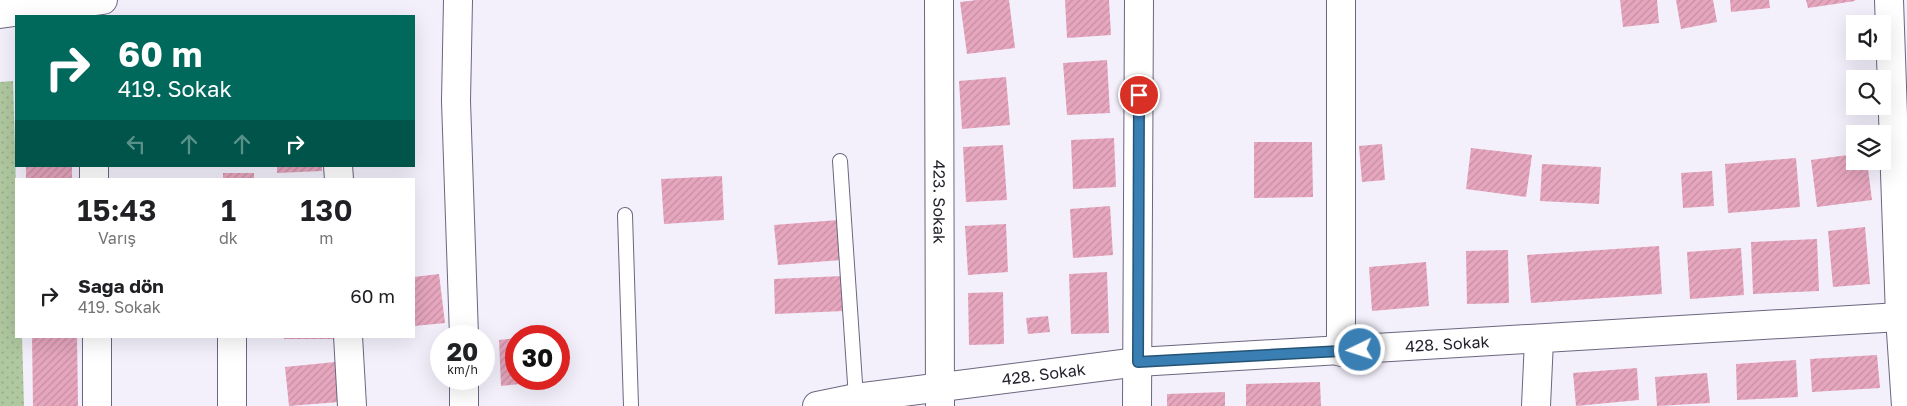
<!DOCTYPE html>
<html lang="tr">
<meta charset="utf-8">
<style>
:root{--surface:#fff;--page:#f6f6f6;--text:#202124;--muted:#757577}
body{margin:0;font-family:"Golos Text",sans-serif;background:var(--page);color:var(--text);height:100vh;display:flex;flex-direction:column;font-size:19px;white-space:nowrap}
*{box-sizing:border-box;margin:0}
p{font-size:16px;color:var(--muted)}
.icon{flex:none;width:28px;height:28px;fill:none;stroke:currentColor;stroke-width:2;stroke-linecap:round;stroke-linejoin:round}
.map{position:relative;flex:1;overflow:hidden}
.sheet{position:absolute;left:15px;top:178px;width:400px;height:160px;display:flex;flex-direction:column;background:var(--surface);border-radius:0px;box-shadow:0 5px 20px #0002}
.sheet>*{flex:none}
.top-card{position:absolute;left:15px;top:15px;width:400px;height:152px;border-radius:0px;box-shadow:0 5px 20px #0002;background:#00695c;color:#fff;overflow:hidden}
.buttons{position:absolute;left:1846px;top:15px;display:grid;gap:10px}
.buttons a{display:grid;place-items:center;width:45px;height:45px;border-radius:0px;background:var(--surface);box-shadow:0 5px 20px #0002;font-size:25px}
.speed{position:absolute;left:430px;top:325px;display:flex;gap:10px;font-size:25px;font-weight:700;text-align:center}
.speed>*{display:grid;place-content:center;width:65px;height:65px;border-radius:50%;background:var(--surface);box-shadow:0 5px 20px #0002;line-height:1}
.speed small{font-size:12px;font-weight:400}
.speed .limit{border:8px solid #d22;background:#fff;color:#111}
.pin{position:absolute;display:grid;place-items:center;width:42px;height:42px;color:#fff;margin:-21px;border:2px solid #fff;border-radius:50%;box-shadow:0 1px 5px #0007}
.me{position:absolute;width:55px;margin:-28px;rotate:266deg;stroke-linejoin:round;filter:drop-shadow(0 0 4px #0008)}
.turn{display:flex;align-items:center;gap:18px;height:105px;padding:0 20px;font-size:22px}
.turn .icon{width:65px;height:65px;stroke-width:2.5}
.turn b{display:block;font-size:35px;line-height:42px}
.lanes{display:flex;align-items:center;height:48px;padding:0 20px;background:#0003;justify-content:center;gap:25px;direction:ltr}
.lanes .off{opacity:.35}
.eta{display:flex;justify-content:space-evenly;align-items:center;height:85px;text-align:center}
.eta b{font-size:30px;font-weight:600;line-height:35px}
ul{padding:0;list-style:none}
li{display:flex;align-items:center;gap:15px;height:65px;padding:0 20px}
li div{flex:1}
li b{display:block;font-size:19px}
li em{font-style:normal}
.map>svg:first-child{display:block}
.park{fill:url(#park-dots)}
.building{fill:url(#building-hatch)}
.lines{fill:none;stroke-linecap:round;stroke-linejoin:round}
.lane-casing{stroke:#6b667f;stroke-width:16}
.street-casing{stroke:#6b667f;stroke-width:30}
.lane{stroke:#fff;stroke-width:14}
.street{stroke:#fff;stroke-width:28}
.route-casing{stroke:#255375;stroke-width:12}
.route{stroke:#397fb4;stroke-width:9}
.labels{text-anchor:middle;stroke-width:5;stroke-linejoin:round;paint-order:stroke}
.street-label{font-size:16px;fill:#211f29;stroke:#f3f0fc}
</style>
<div class="map">
<svg width="1907" height="406" viewBox="0 0 1907 406">
<defs>
<pattern id="park-dots" width="8" height="8" patternUnits="userSpaceOnUse" patternTransform="scale(1.25)"><rect width="8" height="8" fill="#afc89f"/><path d="M2 2h.1M6 6h.1" fill="none" stroke="#96ab89" stroke-width="1.8" stroke-linecap="round"/></pattern>
<pattern id="building-hatch" width="6" height="6" patternUnits="userSpaceOnUse" patternTransform="scale(1.25)"><rect width="6" height="6" fill="#e6a6be"/><path d="M-1 1l2-2M0 6l6-6M5 7l2-2" fill="none" stroke="#c58ea3"/></pattern>
</defs>
<rect width="100%" height="100%" fill="#f3f0fc"/>
<!-- park -->
<polygon class="park" points="13,81 16,186 16,336 22,336 24,406 0,406 0,82"/>
<!-- building -->
<g class="building">
<polygon points="977,0 1009,0 1015,48 967,54 960,2"/>
<polygon points="1065,0 1109,0 1111,35 1067,38"/>
<polygon points="1620,0 1657,0 1659,23 1623,27"/>
<polygon points="1676,0 1713,0 1717,22 1681,29"/>
<polygon points="1730,0 1769,0 1770,8 1731,12"/>
<polygon points="1806,0 1855,0 1855,1 1808,8"/>
<polygon points="1107,60 1110,113 1067,115 1063,63"/>
<polygon points="1006,77 1010,125 962,129 959,81"/>
<polygon points="1114,138 1116,187 1073,189 1071,140"/>
<polygon points="1254,142 1312,142 1313,197 1254,198"/>
<polygon points="1382,144 1385,180 1362,182 1359,146"/>
<polygon points="1003,145 1007,200 966,202 963,147"/>
<polygon points="1471,148 1532,155 1526,197 1466,189"/>
<polygon points="1855,154 1855,161 1867,161 1872,200 1817,207 1811,160"/>
<polygon points="1796,158 1800,207 1728,213 1725,164"/>
<polygon points="1542,164 1601,167 1599,204 1540,201"/>
<rect x="26" y="166" width="46" height="13"/>
<polygon points="277,166 322,166 322,171 277,173"/>
<polygon points="1712,171 1714,206 1683,208 1681,173"/>
<rect x="223" y="173" width="31" height="6"/>
<polygon points="722,176 724,220 664,224 661,179"/>
<polygon points="1110,206 1113,255 1073,258 1070,209"/>
<polygon points="838,220 841,260 778,265 774,225"/>
<polygon points="1006,224 1008,272 968,275 965,226"/>
<polygon points="1865,227 1870,284 1833,287 1828,231"/>
<polygon points="1817,239 1819,291 1753,294 1751,242"/>
<polygon points="1659,246 1662,294 1531,303 1527,255"/>
<polygon points="1741,248 1744,295 1690,299 1687,252"/>
<polygon points="1508,250 1509,303 1467,304 1466,251"/>
<polygon points="1426,262 1429,306 1372,311 1369,267"/>
<polygon points="1107,272 1109,333 1071,334 1069,274"/>
<polygon points="439,274 445,323 414,326 414,277"/>
<polygon points="843,276 844,311 775,314 774,279"/>
<polygon points="1003,292 1004,344 969,345 968,293"/>
<polygon points="1048,316 1050,332 1028,334 1026,318"/>
<polygon points="32,336 77,336 78,406 33,406"/>
<rect x="284" y="336" width="53" height="3"/>
<polygon points="516,338 516,379 540,379 540,382 501,386 499,340"/>
<polygon points="1877,355 1880,388 1812,392 1810,359"/>
<polygon points="1796,360 1798,397 1737,400 1736,364"/>
<polygon points="335,362 339,402 289,406 285,367"/>
<polygon points="1637,368 1639,400 1576,406 1573,373"/>
<polygon points="1707,373 1710,403 1657,406 1655,377"/>
<polygon points="1320,382 1321,406 1246,406 1246,384"/>
<polygon points="1225,392 1225,406 1167,406 1167,394"/>
</g>
<g class="lines">
<!-- lane casing -->
<g class="lane-casing">
<g id="lane">
<polyline points="840,161 856,398"/>
<polyline points="625,215 631,406"/>
</g>
</g>
<!-- street casing -->
<g class="street-casing">
<g id="street">
<polyline points="458,0 456,101 464,336"/>
<path id="s1" d="M939,0L940,406"/>
<polyline points="1889,0 1900,317 1906,406"/>
<polyline points="0,14 103,0"/>
<polyline points="94,166 94,179"/>
<polyline points="338,166 339,179"/>
<polyline points="97,336 97,406"/>
<polyline points="232,336 232,406"/>
<polyline points="348,336 352,406"/>
<polyline points="1341,352 1341,0"/>
<polyline points="464,379 464,406"/>
<path id="s2" d="M817,406L856,398L1138,362L1900,317"/>
<polyline points="1137,406 1139,0"/>
<polyline points="1536,406 1539,340"/>
</g>
</g>
<!-- lane -->
<use href="#lane" class="lane"/>
<!-- street -->
<use href="#street" class="street"/>
</g>
<g class="lines">
<!-- route casing -->
<g class="route-casing">
<polyline id="route" points="1139,95 1138,362 1360,350"/>
</g>
<!-- route -->
<use href="#route" class="route"/>
</g>
<g class="labels">
<!-- street labels -->
<g class="street-label">
<text dy="6" stroke="none"><textPath href="#s1" startOffset="202">423. Sokak</textPath></text>
<text dy="6" stroke="none"><textPath href="#s2" startOffset="634">428. Sokak</textPath></text>
<text dy="6" stroke="none"><textPath href="#s2" startOffset="229">428. Sokak</textPath></text>
</g>
</g>
</svg>
<div class="buttons">
<a><svg class="icon" aria-label="sound" viewBox="0 0 24 24"><path d="M4 9h4l5-4v14l-5-4H4zM17 9q2 3 0 6"/></svg></a>
<a><svg class="icon" aria-label="search" viewBox="0 0 24 24"><circle cx="10" cy="10" r="6"/><path d="M15 15l6 6"/></svg></a>
<a><svg class="icon" aria-label="layers" viewBox="0 0 24 24"><path d="M12 4l9 5-9 5-9-5zM3 14l9 5 9-5"/></svg></a>
</div>
<div class="speed"><div>20<small>km/h</small></div><div class="limit">30</div></div>
<div class="pin" style="left:1139px;top:95px;background:#d93025"><svg class="icon" aria-label="arrive" viewBox="0 0 24 24"><path d="M6 21V4h12l-3 4 3 4H6"/></svg></div>
<svg class="me" style="left:1360px;top:350px" viewBox="-20 -20 40 40"><circle r="17" fill="#397fb4" stroke="#fff" stroke-width="3"/><path d="M0-11L8 9 0 5-8 9z" fill="#fff"/></svg>
<div class="top-card">
<div class="turn"><svg class="icon" aria-label="right" viewBox="0 0 24 24"><path d="M7 20v-9h11M14 6l5 5-5 5"/></svg><div><b>60 m</b>419. Sokak</div></div>
<div class="lanes"><svg class="icon off" aria-label="left" viewBox="0 0 24 24"><path d="M17 20v-9H6M10 6l-5 5 5 5"/></svg><svg class="icon off" aria-label="ahead" viewBox="0 0 24 24"><path d="M12 20V5M6 11l6-6 6 6"/></svg><svg class="icon off" aria-label="ahead" viewBox="0 0 24 24"><path d="M12 20V5M6 11l6-6 6 6"/></svg><svg class="icon" aria-label="right" viewBox="0 0 24 24"><path d="M7 20v-9h11M14 6l5 5-5 5"/></svg></div>
</div>
<section class="sheet">
<div class="eta">
<div><b>15:43</b><p>Varış</p></div>
<div><b>1</b><p>dk</p></div>
<div><b>130</b><p>m</p></div>
</div>
<ul>
<li><svg class="icon" aria-label="right" viewBox="0 0 24 24"><path d="M7 20v-9h11M14 6l5 5-5 5"/></svg><div><b>Sağa dön</b><p>419. Sokak</p></div><em>60 m</em></li>
</ul>
</section>
</div>
